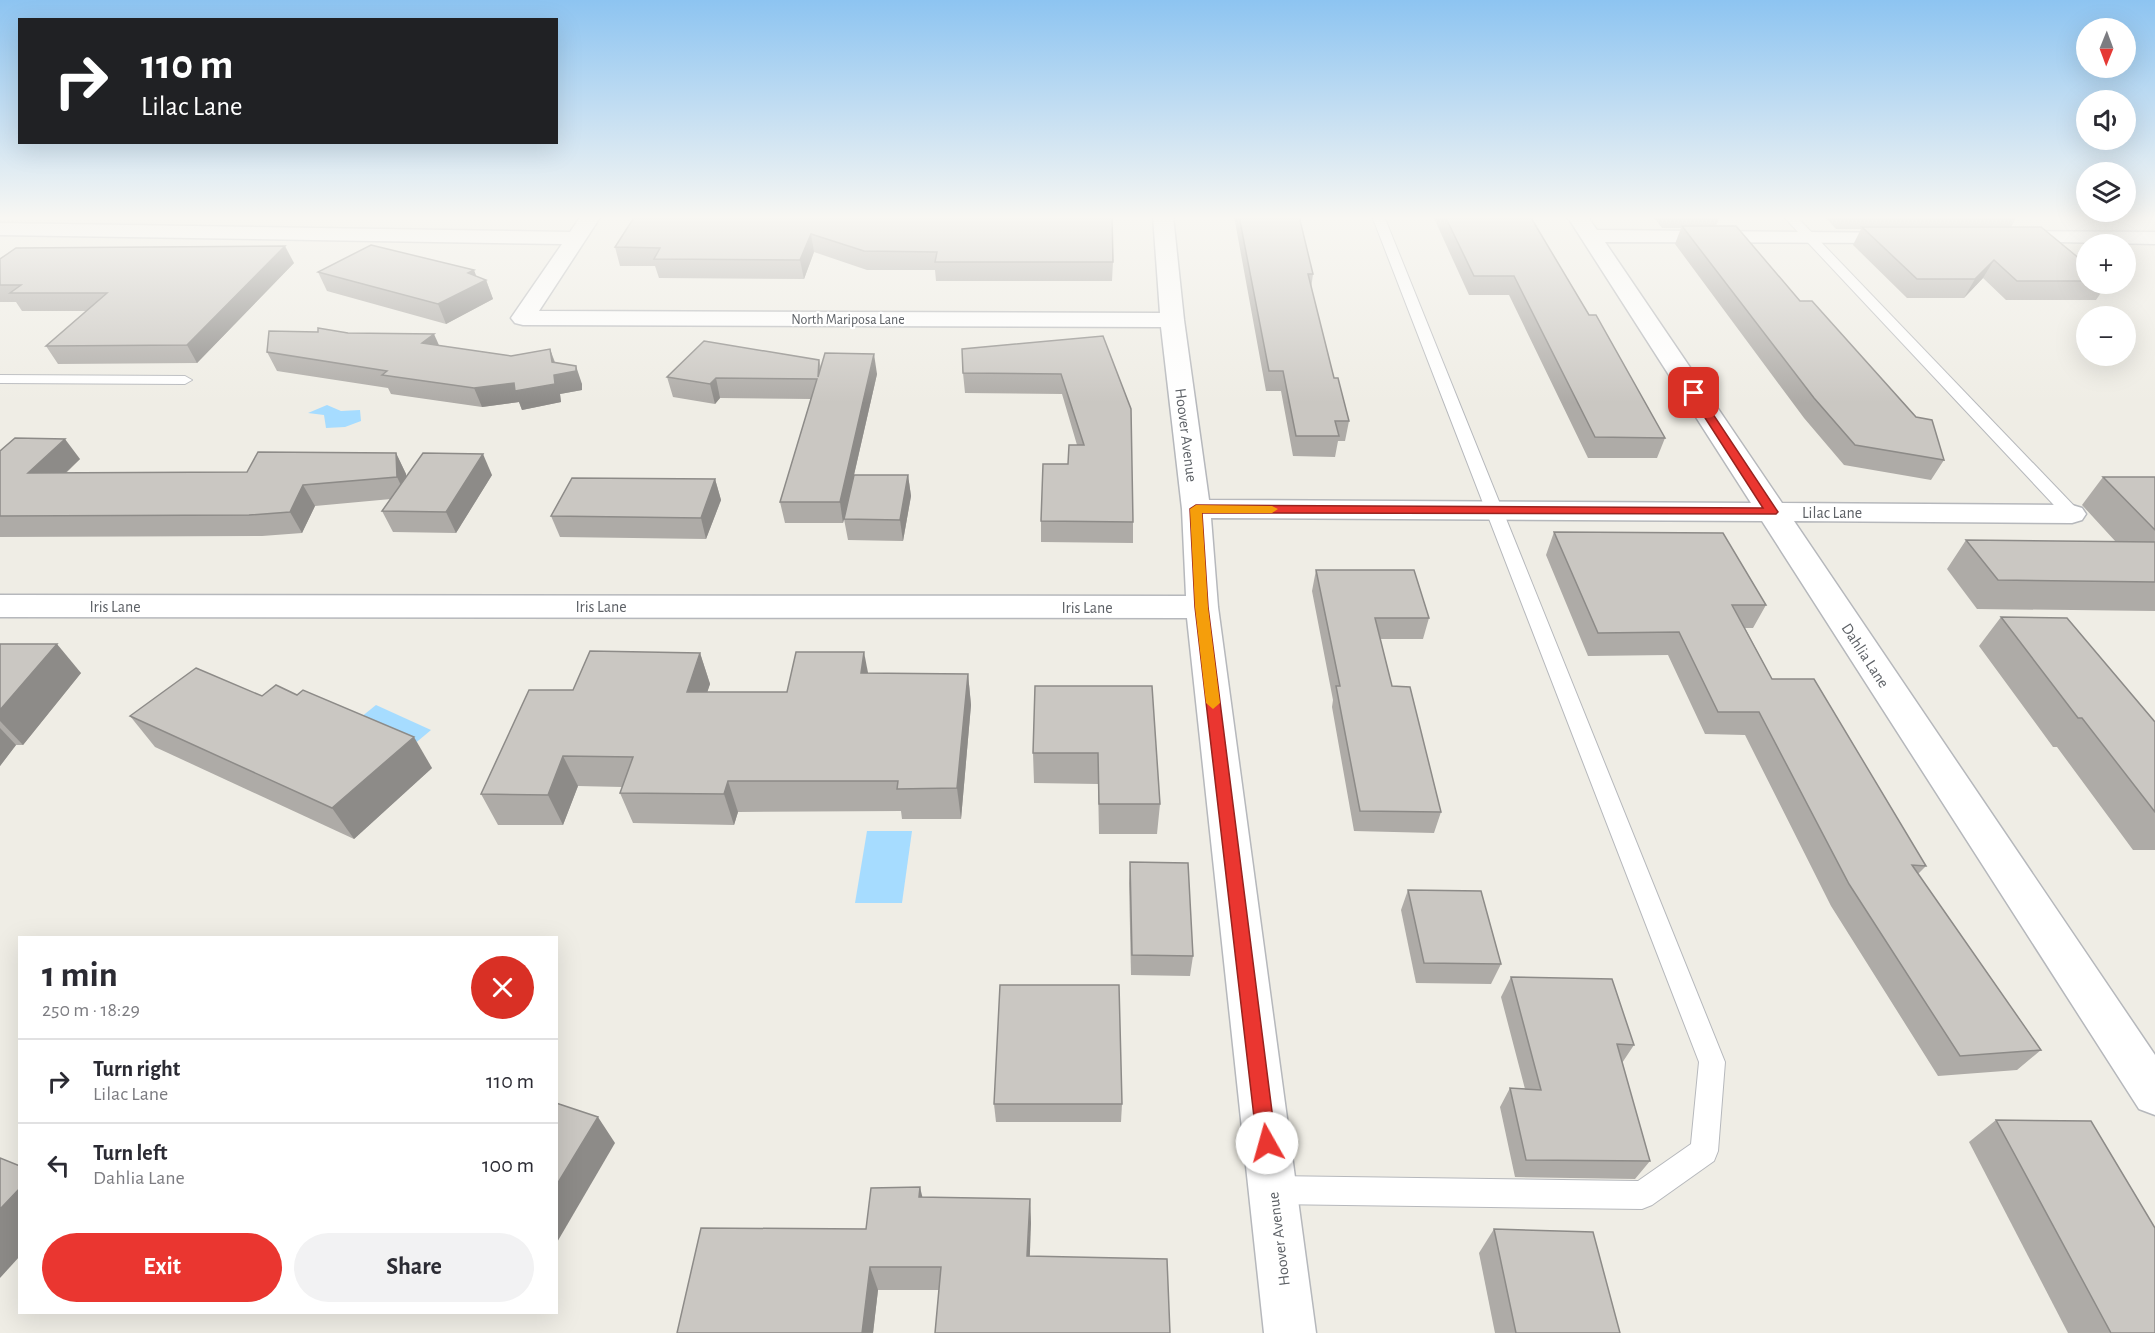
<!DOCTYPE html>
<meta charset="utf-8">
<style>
:root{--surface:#fff;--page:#f2f2f3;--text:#2b2b33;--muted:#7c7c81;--line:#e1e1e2;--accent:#ea3630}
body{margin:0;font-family:"Alegreya Sans",sans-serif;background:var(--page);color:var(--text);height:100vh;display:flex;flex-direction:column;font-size:22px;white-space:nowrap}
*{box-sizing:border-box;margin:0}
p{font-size:20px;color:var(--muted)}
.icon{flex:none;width:33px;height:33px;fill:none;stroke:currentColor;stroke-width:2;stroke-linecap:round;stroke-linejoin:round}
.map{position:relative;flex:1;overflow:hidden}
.details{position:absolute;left:18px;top:936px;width:540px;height:378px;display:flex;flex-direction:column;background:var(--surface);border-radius:0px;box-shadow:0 6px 24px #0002}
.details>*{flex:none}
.hud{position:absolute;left:18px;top:18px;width:540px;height:126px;border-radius:0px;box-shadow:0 6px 24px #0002;background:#202124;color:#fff;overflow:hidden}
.needle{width:39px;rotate:181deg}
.buttons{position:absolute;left:2076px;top:18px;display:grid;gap:12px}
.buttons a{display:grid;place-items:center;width:60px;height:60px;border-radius:50%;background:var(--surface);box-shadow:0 6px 24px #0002;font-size:30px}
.pin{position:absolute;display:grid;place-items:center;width:51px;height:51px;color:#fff;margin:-26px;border-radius:12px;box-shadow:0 3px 9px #0006}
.me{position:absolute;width:66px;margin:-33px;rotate:353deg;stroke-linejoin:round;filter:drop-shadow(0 0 4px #0008)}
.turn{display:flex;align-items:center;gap:21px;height:126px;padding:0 24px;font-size:27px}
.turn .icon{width:78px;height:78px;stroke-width:2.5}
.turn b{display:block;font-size:42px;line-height:51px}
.round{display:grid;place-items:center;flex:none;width:63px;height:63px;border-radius:32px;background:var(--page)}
.summary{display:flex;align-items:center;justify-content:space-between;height:102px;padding:0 24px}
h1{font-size:36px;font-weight:600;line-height:45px}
.primary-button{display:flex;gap:12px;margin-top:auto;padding:12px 24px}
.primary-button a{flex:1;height:69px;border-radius:36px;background:var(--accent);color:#fff;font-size:24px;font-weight:600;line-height:69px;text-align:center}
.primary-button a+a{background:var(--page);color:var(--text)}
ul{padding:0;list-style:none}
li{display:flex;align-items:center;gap:18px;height:84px;padding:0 24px;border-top:2px solid var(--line)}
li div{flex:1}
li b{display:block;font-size:22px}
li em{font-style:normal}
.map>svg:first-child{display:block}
.water{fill:#a6dcff}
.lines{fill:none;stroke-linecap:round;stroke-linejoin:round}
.lane-casing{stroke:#b6b8bc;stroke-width:2}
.street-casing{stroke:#b6b8bc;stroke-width:3}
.lane{fill:#fff;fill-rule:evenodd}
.street{fill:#fff;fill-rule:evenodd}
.wall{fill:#aeaba7}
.shaded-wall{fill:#8d8b88}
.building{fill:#cac7c2;stroke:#8d8b88;stroke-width:1.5}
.route{fill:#ea3630;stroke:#98231f;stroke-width:1.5}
.slow{fill:#f59e0b}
.labels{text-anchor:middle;stroke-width:4.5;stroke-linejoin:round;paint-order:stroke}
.far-street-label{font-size:14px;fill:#5d6166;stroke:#fff}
.street-label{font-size:16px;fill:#5d6166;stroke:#fff}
</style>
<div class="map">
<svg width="2155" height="1333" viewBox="0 0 2155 1333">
<rect width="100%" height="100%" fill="#efede5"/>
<!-- water -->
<g class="water">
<polygon points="327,405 341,411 360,410 361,421 345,427 326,428 324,415 308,413"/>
<polygon points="376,705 431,730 400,756 345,730"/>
<polygon points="867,831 912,831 902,903 855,903"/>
</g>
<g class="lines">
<!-- lane casing -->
<g class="lane-casing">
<g id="lane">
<polygon points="1372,216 1384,216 1725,1062 1718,1151 1714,1161 1652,1205 1642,1209 1272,1204 1262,1200 1258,1190 1262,1180 1272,1176 1638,1181 1691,1144 1699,1062"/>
<polygon points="1783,216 1796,216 2078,510 2081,514 2078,518 2066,518"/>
<polygon points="0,375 185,376 192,380 185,384 0,383"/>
</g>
</g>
<!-- street casing -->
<g class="street-casing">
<g id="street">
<polygon points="581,216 601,216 539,311 1160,313 1153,216 1173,216 1184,320 1209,500 1751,503 1567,216 1587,216 1597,230 1908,233 1912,237 1908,241 1901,243 1605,242 1782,503 2072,505 2082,508 2086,514 2082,520 2072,523 1794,521 2155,1055 2155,1115 2139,1109 1762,521 1211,518 1218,607 1316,1333 1264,1333 1187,618 0,617 0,595 1186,596 1182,509 1161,327 523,325 515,323 511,318 562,244 0,235 0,223 570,232"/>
<polygon points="2009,231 2155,232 2155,244 2002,241 1998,237 2002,233"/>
</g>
</g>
<!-- lane -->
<use href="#lane" class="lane"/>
<!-- street -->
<use href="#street" class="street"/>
</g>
<!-- wall -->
<g class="wall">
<polygon points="635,216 1113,262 1112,281 936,281 935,270 867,270 814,252 804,279 659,278 655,266 620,266 615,247"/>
<polygon points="1234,216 1299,216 1313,274 1311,289 1334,378 1349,421 1345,441 1338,441 1335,457 1293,456 1281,391 1266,391"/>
<polygon points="1433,216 1530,216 1589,315 1665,438 1657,458 1588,458 1509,295 1469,295"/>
<polygon points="1653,216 1720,216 1716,226 1800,301 1944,460 1931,480 1844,465 1804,418 1675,244 1681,228 1662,228"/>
<polygon points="1824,216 2017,216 2011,227 2086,264 2086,284 2107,284 2096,300 2006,300 1983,278 1964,298 1907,298 1853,245 1861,229 1836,229"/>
<polygon points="0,259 294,263 197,363 58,364 46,346 87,311 22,311 16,302 0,302"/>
<polygon points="318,272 477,277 486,280 493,299 446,324 327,291"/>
<polygon points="1103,336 1133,522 1133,543 1041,542 1041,521 1077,445 1062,394 965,393 963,373"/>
<polygon points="439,346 511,356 550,349 555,362 582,384 582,390 560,394 561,402 522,410 519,402 482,407 391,394 388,388 277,371 267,352"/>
<polygon points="819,360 821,368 877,374 854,475 908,475 911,496 903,541 848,540 844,519 846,511 843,523 785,523 780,502 811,399 720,398 715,404 673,397 667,377"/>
<polygon points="0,451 80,459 66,473 247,472 396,453 406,474 406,477 492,475 456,533 393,532 382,511 391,499 315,506 302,533 262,536 0,537"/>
<polygon points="2103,477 2155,477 2155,611 1977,609 1947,569 1966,540 2116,542 2082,505"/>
<polygon points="715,479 721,500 706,539 560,537 551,516"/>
<polygon points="1554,532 1766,605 1753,628 1745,628 1772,679 1926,866 1918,874 2041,1050 2017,1070 1938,1076 1831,906 1745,735 1705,734 1668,655 1588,656 1546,555"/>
<polygon points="1316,570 1429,618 1423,639 1380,639 1392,686 1441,812 1434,833 1354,831 1332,707 1333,700 1312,591"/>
<polygon points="2001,617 2155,722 2155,850 2133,850 2057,747 2053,747 1979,646"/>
<polygon points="0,644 81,673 23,745 16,745 0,766"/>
<polygon points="700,653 710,684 707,692 787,692 868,673 968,674 971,705 961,819 902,819 901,811 738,812 734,825 633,823 620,793 622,787 578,786 563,825 498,825 481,794 573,690"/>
<polygon points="1035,686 1160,804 1157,834 1099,834 1098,784 1034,783 1033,753"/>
<polygon points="130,716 432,768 354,839 155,747"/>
<polygon points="1130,862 1193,956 1190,976 1131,975 1129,883"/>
<polygon points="1408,890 1501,964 1491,984 1416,983 1401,910"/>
<polygon points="1511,977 1634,1045 1622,1063 1650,1161 1635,1179 1515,1177 1500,1107 1510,1088 1525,1089 1501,997"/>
<polygon points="994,1104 1122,1104 1121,1122 996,1122"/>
<polygon points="1996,1120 2155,1333 2068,1333 1969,1142"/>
<polygon points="922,1197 1030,1199 1031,1224 939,1290 878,1290 873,1333 677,1333 866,1229"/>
<polygon points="1494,1229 1620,1333 1495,1333 1479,1253"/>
</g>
<!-- shaded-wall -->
<g class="shaded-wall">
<polygon points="811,234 814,252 804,279 800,260"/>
<polygon points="285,246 294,263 197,363 187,345"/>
<polygon points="1994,260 1983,278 1964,298 1975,279"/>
<polygon points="474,270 479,283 486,280 493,299 446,324 438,304 468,273"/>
<polygon points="434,334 442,352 422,343"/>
<polygon points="550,349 556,367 576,366 582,384 582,390 560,394 561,402 522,410 519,402 482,407 474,388"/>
<polygon points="874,354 877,374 843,523 840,502"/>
<polygon points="716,378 720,398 715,404 710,384"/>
<polygon points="65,439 80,459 44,493 28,473"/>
<polygon points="396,453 406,474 407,498 397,477"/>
<polygon points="483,454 492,475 456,533 446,512"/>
<polygon points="908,475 911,496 903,541 900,520"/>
<polygon points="715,479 721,500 706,539 701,518"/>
<polygon points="303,485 315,506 302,533 290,512"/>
<polygon points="57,644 81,673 23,745 0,721 0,710"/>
<polygon points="864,652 870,683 861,673"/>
<polygon points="700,653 710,684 697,723 687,692"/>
<polygon points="968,674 971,705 961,819 957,788"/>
<polygon points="0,728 16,745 0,766"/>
<polygon points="414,737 432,768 354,839 332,808"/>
<polygon points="563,756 578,786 563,825 548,795"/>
<polygon points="728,781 738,812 734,825 724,794"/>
<polygon points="598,1117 615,1143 556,1244 556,1186"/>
<polygon points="920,1187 926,1212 919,1197"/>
<polygon points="20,1188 20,1256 0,1278 0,1209"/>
<polygon points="1030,1199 1031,1224 1029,1279 1027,1256"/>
<polygon points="870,1267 878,1290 873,1333 862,1333"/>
</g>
<!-- building -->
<g class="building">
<polygon points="635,216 1112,216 1113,262 935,262 937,252 864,251 811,234 800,260 654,259 660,248 615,247"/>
<polygon points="1239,216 1299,216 1313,274 1308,274 1334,378 1338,378 1349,421 1335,421 1339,436 1296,436 1283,371 1269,371"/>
<polygon points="1445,216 1530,216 1589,315 1596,315 1665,438 1595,437 1514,276 1474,276"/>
<polygon points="1682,226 1736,226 1800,301 1812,301 1916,417 1932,420 1944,460 1855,445 1814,398"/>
<polygon points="1862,227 2041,227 2086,264 2086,281 2017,281 1994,260 1975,279 1917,279"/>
<polygon points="371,245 474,270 468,273 486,280 438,304 318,272"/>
<polygon points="285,246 187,345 46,346 107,293 10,293 21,285 0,285 0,259 16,248"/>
<polygon points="318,328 348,333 434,334 422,343 511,356 550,349 552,362 576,366 576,371 554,375 555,384 515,391 514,383 474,388 382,375 387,371 267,352 269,331 318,332"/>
<polygon points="1103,336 1131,409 1133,522 1041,521 1043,464 1068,464 1069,445 1084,445 1061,374 963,373 962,349"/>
<polygon points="704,341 819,360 818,377 825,353 874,354 840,502 780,502 817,379 716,378 710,384 667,377"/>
<polygon points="15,438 65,439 28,473 247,472 258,452 396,453 397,477 303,485 290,512 249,515 0,516 0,451"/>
<polygon points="423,453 483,454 446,512 382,511"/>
<polygon points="854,475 908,475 900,520 844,519"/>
<polygon points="2103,477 2155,477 2155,530"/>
<polygon points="572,478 715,479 701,518 551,516"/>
<polygon points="1554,532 1723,533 1766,605 1732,605 1772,679 1814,679 1926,866 1912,865 2041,1050 1960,1056 1849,884 1759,712 1718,712 1679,632 1598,633"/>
<polygon points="1966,540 2155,542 2155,582 1998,580"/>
<polygon points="1316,570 1414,570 1429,618 1375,618 1392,686 1410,687 1441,812 1360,811 1336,686 1340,686"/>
<polygon points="2001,617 2067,618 2155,722 2155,812 2082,718 2078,718"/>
<polygon points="0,644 57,644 0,710"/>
<polygon points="590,651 700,653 687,692 787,692 796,652 864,652 861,673 968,674 957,788 897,789 898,781 728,781 724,794 620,793 633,757 563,756 548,795 481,794 529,690 573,690"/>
<polygon points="196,668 262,696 276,685 297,695 303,690 414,737 332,808 130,716"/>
<polygon points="1035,686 1152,686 1160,804 1099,804 1098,753 1033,753"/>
<polygon points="1130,862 1188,863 1193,956 1132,955"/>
<polygon points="1408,890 1481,891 1501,964 1424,963"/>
<polygon points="1511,977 1612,979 1634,1045 1617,1044 1650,1161 1526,1160 1510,1088 1541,1090"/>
<polygon points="1000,985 1119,985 1122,1104 994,1104"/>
<polygon points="556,1103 598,1117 556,1186"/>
<polygon points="1996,1120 2091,1121 2155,1228 2155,1333 2111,1333"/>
<polygon points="0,1158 20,1166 20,1188 0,1209"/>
<polygon points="920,1187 919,1197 1030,1199 1027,1256 1167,1259 1170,1333 935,1333 941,1267 870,1267 862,1333 677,1333 701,1228 866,1229 871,1188"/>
<polygon points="1494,1229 1593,1232 1620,1333 1516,1333"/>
</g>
<!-- sky -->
<linearGradient id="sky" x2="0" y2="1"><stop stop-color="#8dc4f1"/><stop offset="0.54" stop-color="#f8f7f3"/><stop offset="1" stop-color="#f8f7f3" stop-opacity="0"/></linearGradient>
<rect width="2155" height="403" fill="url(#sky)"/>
<!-- route -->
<polygon class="route" points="1694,390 1699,393 1778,512 1776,514 1202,513 1208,607 1276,1143 1273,1150 1267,1152 1260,1150 1257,1143 1195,607 1190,509 1196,505 1763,508 1689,393"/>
<!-- slow -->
<polygon class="slow" points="1196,505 1272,506 1278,509 1272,513 1202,513 1208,607 1220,703 1213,709 1206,703 1195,607 1190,509"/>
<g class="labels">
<!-- far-street labels -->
<g class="far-street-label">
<text x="848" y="324">North Mariposa Lane</text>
</g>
<!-- street labels -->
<g class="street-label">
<text transform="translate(1187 435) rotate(83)" y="6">Hoover Avenue</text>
<text x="1832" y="518">Lilac Lane</text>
<text x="115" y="612">Iris Lane</text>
<text x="601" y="612">Iris Lane</text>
<text x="1087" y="613">Iris Lane</text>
<text transform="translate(1866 655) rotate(57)" y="6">Dahlia Lane</text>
<text transform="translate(1278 1239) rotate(-97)" y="6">Hoover Avenue</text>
</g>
</g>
</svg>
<div class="buttons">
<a><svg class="needle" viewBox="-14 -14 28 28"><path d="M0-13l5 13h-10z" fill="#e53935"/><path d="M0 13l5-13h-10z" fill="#7c7c81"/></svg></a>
<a><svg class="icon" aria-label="sound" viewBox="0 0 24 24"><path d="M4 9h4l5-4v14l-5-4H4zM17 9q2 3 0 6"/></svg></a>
<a><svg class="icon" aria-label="layers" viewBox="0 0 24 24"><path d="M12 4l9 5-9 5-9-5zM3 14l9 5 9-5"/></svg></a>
<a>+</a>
<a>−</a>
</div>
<div class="pin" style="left:1694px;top:393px;background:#d93025"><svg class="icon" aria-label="arrive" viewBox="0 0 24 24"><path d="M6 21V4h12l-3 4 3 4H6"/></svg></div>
<svg class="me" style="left:1267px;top:1143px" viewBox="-20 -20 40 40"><circle r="19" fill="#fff"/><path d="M0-13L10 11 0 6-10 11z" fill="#ea3630"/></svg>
<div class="hud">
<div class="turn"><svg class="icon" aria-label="right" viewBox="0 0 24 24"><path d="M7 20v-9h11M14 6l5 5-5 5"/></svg><div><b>110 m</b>Lilac Lane</div></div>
</div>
<section class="details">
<div class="summary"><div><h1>1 min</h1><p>250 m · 18:29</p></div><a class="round" style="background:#d93025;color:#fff"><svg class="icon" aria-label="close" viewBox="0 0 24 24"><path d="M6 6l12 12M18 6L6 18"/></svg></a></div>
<ul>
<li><svg class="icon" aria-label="right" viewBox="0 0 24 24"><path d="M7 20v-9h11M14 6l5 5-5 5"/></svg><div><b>Turn right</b><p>Lilac Lane</p></div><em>110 m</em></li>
<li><svg class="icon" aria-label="left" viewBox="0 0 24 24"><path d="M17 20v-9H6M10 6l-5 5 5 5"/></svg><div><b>Turn left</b><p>Dahlia Lane</p></div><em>100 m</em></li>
</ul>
<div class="primary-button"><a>Exit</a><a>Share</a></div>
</section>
</div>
